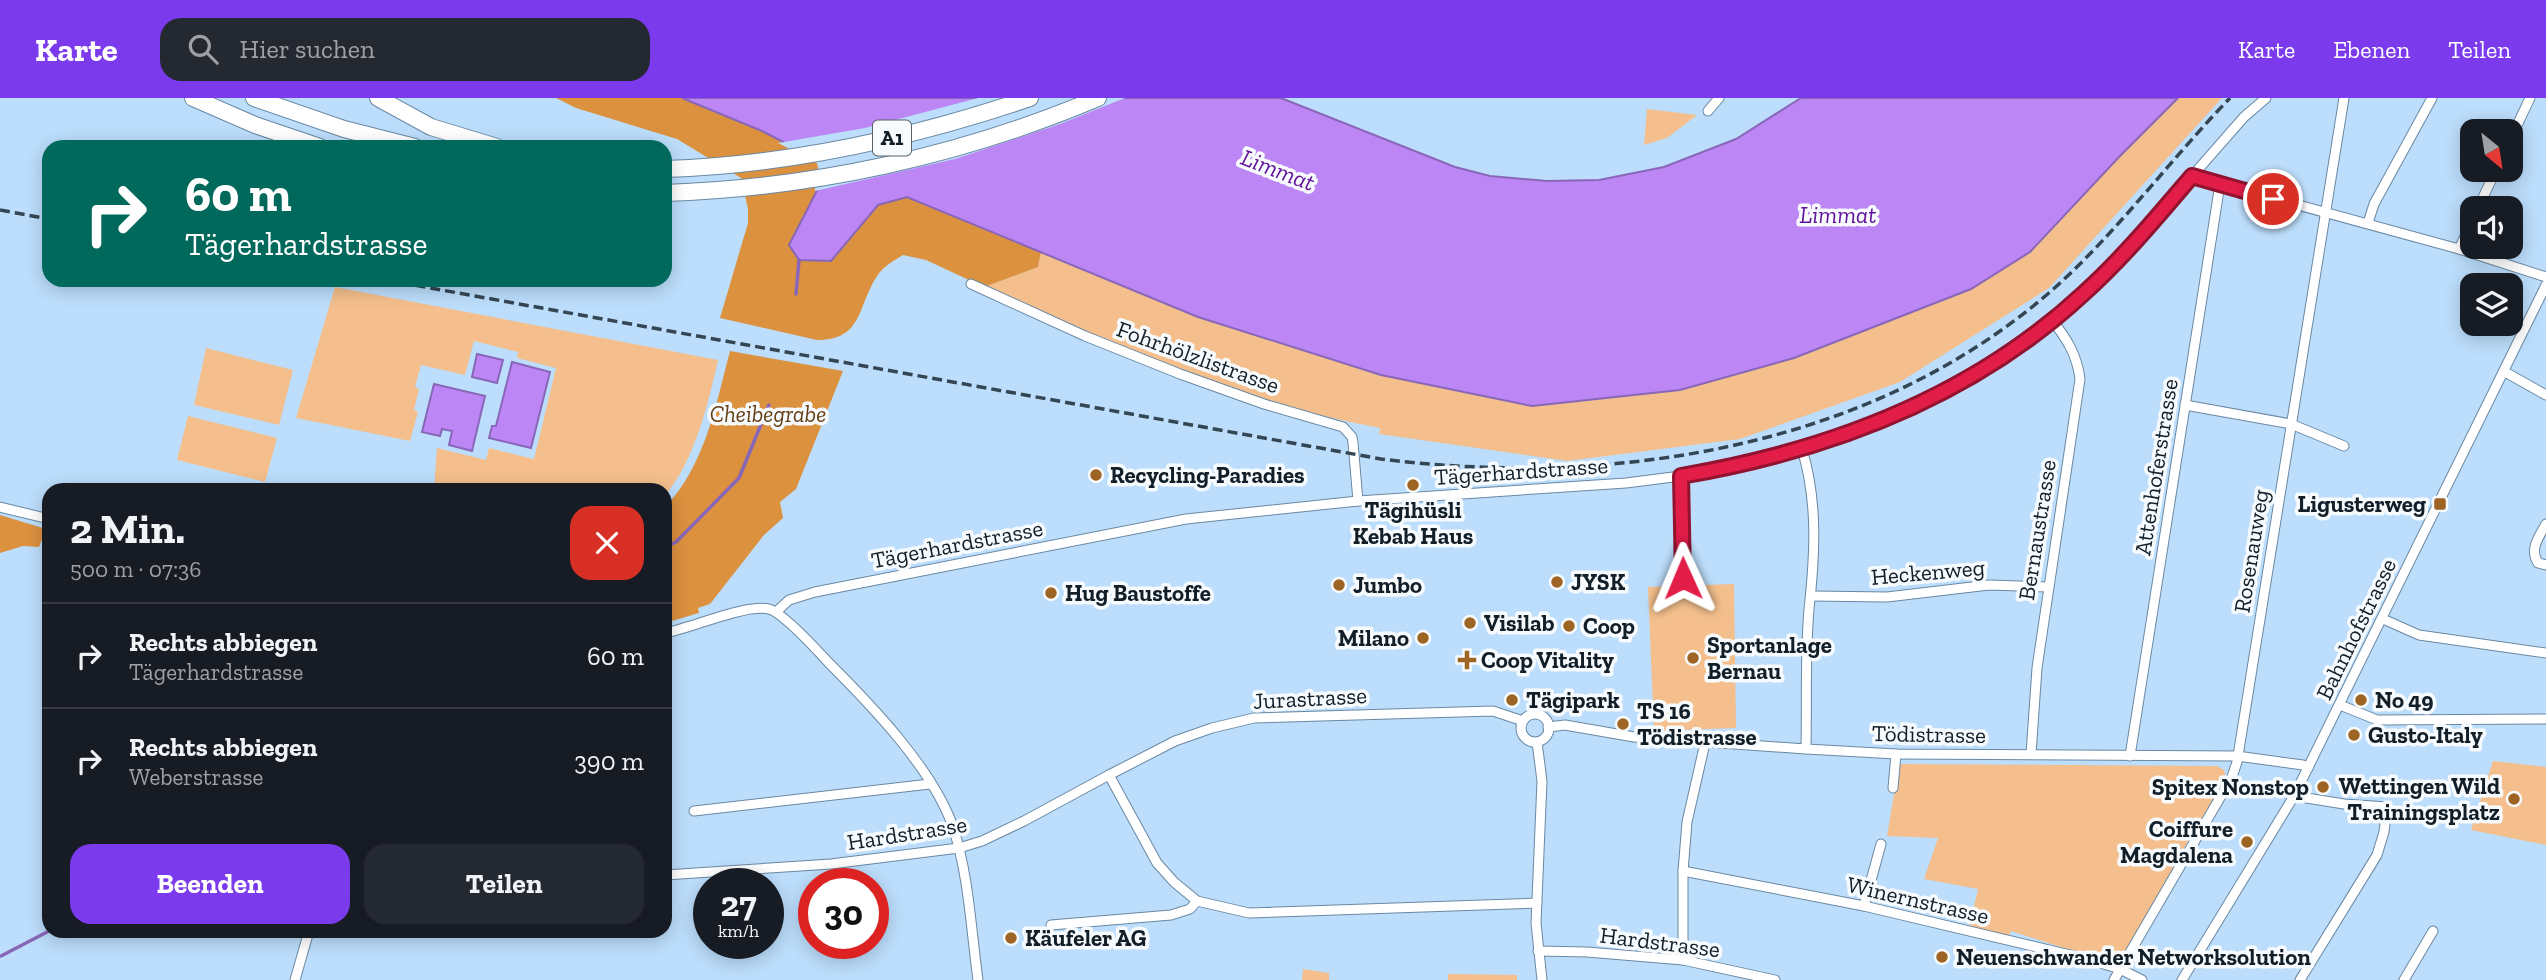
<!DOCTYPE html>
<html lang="de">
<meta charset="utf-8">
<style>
:root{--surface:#171b24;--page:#242831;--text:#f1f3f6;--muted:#9ea1a6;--line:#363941;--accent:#7c3aed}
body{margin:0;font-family:"Zilla Slab",serif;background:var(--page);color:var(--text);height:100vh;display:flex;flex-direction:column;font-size:26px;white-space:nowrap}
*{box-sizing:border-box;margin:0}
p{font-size:23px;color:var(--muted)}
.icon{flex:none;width:38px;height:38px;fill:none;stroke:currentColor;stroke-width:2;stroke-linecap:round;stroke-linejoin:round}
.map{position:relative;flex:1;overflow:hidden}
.panel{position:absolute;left:42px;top:385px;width:630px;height:455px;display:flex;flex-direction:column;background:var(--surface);border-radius:21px;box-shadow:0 4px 18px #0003}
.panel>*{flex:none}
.hud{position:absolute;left:42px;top:42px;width:630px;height:147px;border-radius:21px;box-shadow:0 4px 18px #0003;background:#00695c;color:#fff;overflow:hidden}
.needle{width:46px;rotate:150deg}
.controls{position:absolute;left:2460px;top:21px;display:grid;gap:14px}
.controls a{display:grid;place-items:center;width:63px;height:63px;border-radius:14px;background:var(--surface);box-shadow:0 4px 18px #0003;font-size:35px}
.speed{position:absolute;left:693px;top:770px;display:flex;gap:14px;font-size:35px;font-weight:700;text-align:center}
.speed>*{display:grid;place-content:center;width:91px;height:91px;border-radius:50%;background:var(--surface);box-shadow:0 4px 18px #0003;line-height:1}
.speed small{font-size:18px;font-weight:400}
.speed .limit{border:10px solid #d22;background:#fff;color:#111}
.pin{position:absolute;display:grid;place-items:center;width:60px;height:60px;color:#fff;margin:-30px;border:4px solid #fff;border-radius:50%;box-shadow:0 2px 7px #0007}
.me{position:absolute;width:77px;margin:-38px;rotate:359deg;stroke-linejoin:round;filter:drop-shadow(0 0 5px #0008)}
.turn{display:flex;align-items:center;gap:24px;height:147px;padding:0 28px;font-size:32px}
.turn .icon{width:91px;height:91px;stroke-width:2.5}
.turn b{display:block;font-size:49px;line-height:60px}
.round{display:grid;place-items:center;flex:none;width:74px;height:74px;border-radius:21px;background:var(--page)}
.headline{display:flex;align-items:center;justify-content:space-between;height:119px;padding:0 28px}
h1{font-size:42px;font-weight:800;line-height:52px}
.button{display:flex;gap:14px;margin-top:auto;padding:14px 28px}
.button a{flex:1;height:80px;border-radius:21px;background:var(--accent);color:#fff;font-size:28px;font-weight:800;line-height:80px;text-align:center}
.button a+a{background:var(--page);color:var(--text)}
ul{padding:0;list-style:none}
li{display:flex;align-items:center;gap:21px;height:105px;padding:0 28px;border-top:2px solid var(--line)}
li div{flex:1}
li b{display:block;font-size:26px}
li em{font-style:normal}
header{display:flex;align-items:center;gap:42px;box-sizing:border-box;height:98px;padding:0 35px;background:var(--accent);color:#fff}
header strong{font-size:33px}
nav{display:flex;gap:38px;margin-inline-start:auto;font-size:24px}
.search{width:490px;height:63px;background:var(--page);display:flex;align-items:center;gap:18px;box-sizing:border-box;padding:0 24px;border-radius:21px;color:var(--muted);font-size:26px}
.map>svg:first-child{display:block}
.green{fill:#f4bf8c}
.forest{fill:#dc913f}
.water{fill:#bc86f5;stroke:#8967b8;stroke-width:2}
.pier{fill:#bcdefc}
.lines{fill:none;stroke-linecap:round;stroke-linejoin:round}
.stream{stroke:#8967b8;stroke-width:3.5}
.street-casing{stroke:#6988a3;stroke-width:11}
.highway-casing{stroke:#6988a3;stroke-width:18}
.street{stroke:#fff;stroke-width:9}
.highway{stroke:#fff;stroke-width:16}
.rail{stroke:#344553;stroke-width:3.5;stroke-dasharray:10 5;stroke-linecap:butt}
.route-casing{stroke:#92132f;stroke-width:18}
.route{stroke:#e11d48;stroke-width:12}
.poi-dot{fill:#9e6423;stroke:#f7fbfe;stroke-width:2.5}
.labels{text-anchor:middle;stroke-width:7;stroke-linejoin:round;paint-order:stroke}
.shield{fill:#f7fbfe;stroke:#576169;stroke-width:2}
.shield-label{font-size:21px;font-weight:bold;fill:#121f29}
.street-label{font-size:23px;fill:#121f29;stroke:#f7fbfe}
.park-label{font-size:23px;font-style:italic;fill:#653f13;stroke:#f7fbfe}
.poi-label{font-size:23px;font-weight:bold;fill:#121f29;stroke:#f7fbfe;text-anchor:start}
.water-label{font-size:24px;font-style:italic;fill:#62139a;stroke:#f7fbfe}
</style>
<header>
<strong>Karte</strong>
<div class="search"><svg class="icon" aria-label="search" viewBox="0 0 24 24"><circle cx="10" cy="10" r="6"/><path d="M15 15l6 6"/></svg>Hier suchen</div>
<nav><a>Karte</a><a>Ebenen</a><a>Teilen</a></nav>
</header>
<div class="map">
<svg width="2546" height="882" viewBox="0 0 2546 882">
<rect width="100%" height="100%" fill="#bcdefc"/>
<!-- green -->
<g class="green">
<path d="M2178,0H2222L2049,190L1900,284L1740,341L1567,363L1379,336L1380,330C1242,305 1112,245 984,189L1038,169L1041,154L1198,219L1381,277L1532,308L2119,59Z"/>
<polygon points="1647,11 1697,17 1667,40 1644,47"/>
<path d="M335,189L718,262C709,303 694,365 665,397V392H434L437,350L486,362L489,350L534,361L556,270L517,260L518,254L474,243L465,277L421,267L415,289L419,291L414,312L418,314L410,343L296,320Z"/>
<polygon points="206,250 293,272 279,327 194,307"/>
<polygon points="188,318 277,340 265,384 177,362"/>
<polygon points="1734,486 1736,630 1654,633 1648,489"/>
<polygon points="2493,663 2546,669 2546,747 2471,732"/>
<polygon points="1899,666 2217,668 2224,672 2226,680 2178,760 2120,868 2011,833 2009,838 1969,830 1978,791 1924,781 1938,740 1887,738"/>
<polygon points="1303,871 1329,875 1329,882 1302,882"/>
<polygon points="1448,876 1517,877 1517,882 1448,882"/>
</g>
<!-- forest -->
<g class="forest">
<path d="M556,0H682L762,33L820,63L831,163L878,107L907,98L1041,154L1038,169L984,189L926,162L903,157C893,163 884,168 877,178C857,209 863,242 817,242L720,220L748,125V111L741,80L677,41L576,10Z"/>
<path d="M730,253L843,273L796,391L780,404L783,420L764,437L710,506L698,510L699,515L665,525V409C705,368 716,306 730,253Z"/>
<polygon points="0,417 46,431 39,449 23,448 0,455"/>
</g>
<!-- water -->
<g class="water">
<polygon points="682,0 1281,0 1455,69 1490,78 1547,83 1599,82 1664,69 1736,41 1801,0 2178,0 2119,59 2030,154 1971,191 1794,260 1680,292 1532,308 1381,277 1198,219 907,99 878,107 831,163 799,162 789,147 824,79 820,63 762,33"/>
<polygon points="477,256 503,262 497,285 472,279"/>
<polygon points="512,264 550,274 531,350 489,340 492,328 496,328"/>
<polygon points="434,286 485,298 472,353 449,347 452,333 442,331 440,338 422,334"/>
</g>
<!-- pier -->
<polygon class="pier" points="978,0 1125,0 1060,26 955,61 815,93 815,89 820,79 817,65 778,45 865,30"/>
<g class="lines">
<!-- stream -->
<g class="stream">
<polyline points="796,196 799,162"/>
<polyline points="665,449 676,444 739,380 769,307"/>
<polyline points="141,833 158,838 167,833"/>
<polyline points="1,858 49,833"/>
</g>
<!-- street casing -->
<g class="street-casing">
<g id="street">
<polyline points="1708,13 1719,0"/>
<polyline points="2511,40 2530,0"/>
<polyline points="2192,78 2459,151 2546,179"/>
<polyline points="2478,110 2496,72"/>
<polyline points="2368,125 2374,106 2432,0"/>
<polyline points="2459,151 2473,122"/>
<polyline points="971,186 1085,238 1180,276 1264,306 1343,329 1352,339 1353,345 1358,403"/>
<polyline points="2505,274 2546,297"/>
<polyline points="2185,307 2291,326 2344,348"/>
<path d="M1802,351C1818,404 1815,457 1809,511C1805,557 1807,605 1806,651"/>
<polyline points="1681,378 1683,480"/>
<polyline points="0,409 49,421"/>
<path d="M2546,426C2539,439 2529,451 2538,465L2546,467"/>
<polyline points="1812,498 1887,499 1989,487 2048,489"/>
<polyline points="776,514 789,502 815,494 1186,421 1358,403 1626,385 1681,378 1754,364 1849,336 1931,301 1973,278 2052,222 2116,165 2244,19 2266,0"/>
<polyline points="2383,521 2419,537 2546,555"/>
<path d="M665,535C691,530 745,506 769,511C783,515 817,552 828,564C871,607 933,671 953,729C969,778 971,832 978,882"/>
<polyline points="2340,607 2377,622 2546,621"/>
<circle cx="1535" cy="630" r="14"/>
<polyline points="1548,629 1565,627 1634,639 1806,651 1896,656 2237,658 2303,667 2308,670"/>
<polyline points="1537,644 1542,683 1536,825 1542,882"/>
<path d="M2031,656L2037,570L2080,281C2077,257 2067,241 2052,222"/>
<polyline points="2130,658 2220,86"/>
<polyline points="1109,677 1175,643 1212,630 1254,620 1493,613 1523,623"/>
<polyline points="1893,690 1896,656"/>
<polyline points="2294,698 2344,706 2387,709 2384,734 2377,757 2300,882"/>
<polyline points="694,713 930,686"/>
<polyline points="1683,773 1864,808 2091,862 2120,871 2142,882"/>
<polyline points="665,777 831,766 959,750 982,743 1024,723 1109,677 1157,765 1174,784 1197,803 1249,815 1537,805"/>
<polyline points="1864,808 1881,746"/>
<polyline points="1051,827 1171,817 1190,811 1197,803"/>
<polyline points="1538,853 1587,854 1683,862 1775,882"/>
<polyline points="1683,862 1683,773 1687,724 1705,645"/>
<polyline points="295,882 309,833"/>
<polyline points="2114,882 2232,679 2237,664 2344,0"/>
<polyline points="2182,882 2294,698 2546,187"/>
<polyline points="2404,882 2433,833"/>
</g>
</g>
<!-- highway casing -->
<g class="highway-casing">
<g id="highway">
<polyline points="193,0 255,27 320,49"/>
<polyline points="254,0 344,31 415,49"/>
<polyline points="378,0 431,29 497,49"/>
<path d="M665,71C790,67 912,40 1030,0"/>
<path d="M665,95C813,90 961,58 1098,0"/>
</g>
</g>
<!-- street -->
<use href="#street" class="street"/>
<!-- highway -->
<use href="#highway" class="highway"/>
<!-- rail -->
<g class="rail">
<polyline points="0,112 49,121"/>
<path d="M386,182L1381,361C1612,390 1869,351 2050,194C2116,136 2169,63 2230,0"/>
</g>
</g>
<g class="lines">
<!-- route casing -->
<g class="route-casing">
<path id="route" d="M1683,480L1681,378C1828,353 1972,299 2083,196C2123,160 2157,119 2192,78L2273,101"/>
</g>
<!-- route -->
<use href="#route" class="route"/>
</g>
<!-- markers -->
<g class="poi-dot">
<circle cx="1096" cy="377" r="7"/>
<circle cx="1413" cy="387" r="7"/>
<rect x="2433" y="399" width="14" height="14" rx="3.5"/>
<circle cx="1557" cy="484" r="7"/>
<circle cx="1339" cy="487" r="7"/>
<circle cx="1051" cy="495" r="7"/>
<circle cx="1470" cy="525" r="7"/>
<circle cx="1569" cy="528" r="7"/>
<circle cx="1423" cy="540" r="7"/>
<circle cx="1693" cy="560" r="7"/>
<path d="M1463.5 551.5h7v7h7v7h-7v7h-7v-7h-7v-7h7z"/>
<circle cx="1512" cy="602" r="7"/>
<circle cx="2361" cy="602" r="7"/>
<circle cx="1623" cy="626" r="7"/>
<circle cx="2354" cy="637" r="7"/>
<circle cx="2323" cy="689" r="7"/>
<circle cx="2514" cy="701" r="7"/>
<circle cx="2247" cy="744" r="7"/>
<circle cx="1011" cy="840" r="7"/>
<circle cx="1942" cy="859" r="7"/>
</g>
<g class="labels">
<!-- shield labels -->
<rect class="shield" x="873" y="22.5" width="38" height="35" rx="5"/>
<g class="shield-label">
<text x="892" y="47">A1</text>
</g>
<!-- street labels -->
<g class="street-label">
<text transform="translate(1198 259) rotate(20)" y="8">Fohrhölzlistrasse</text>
<text transform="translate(2156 369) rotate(-81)" y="8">Attenhoferstrasse</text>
<text transform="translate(1521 373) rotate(-4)" y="8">Tägerhardstrasse</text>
<text transform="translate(2037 432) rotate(-81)" y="8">Bernaustrasse</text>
<text transform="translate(957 446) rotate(-11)" y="8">Tägerhardstrasse</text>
<text transform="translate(2251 453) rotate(-81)" y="8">Rosenauweg</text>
<text transform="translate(1928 474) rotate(-5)" y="8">Heckenweg</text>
<text transform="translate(2356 531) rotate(-64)" y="8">Bahnhofstrasse</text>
<text transform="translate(1310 600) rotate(-3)" y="8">Jurastrasse</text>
<text transform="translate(1929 636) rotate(1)" y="8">Tödistrasse</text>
<text transform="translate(907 735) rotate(-9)" y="8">Hardstrasse</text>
<text transform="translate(1918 802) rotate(13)" y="8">Winernstrasse</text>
<text transform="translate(1660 844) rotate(7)" y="8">Hardstrasse</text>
</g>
<!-- park labels -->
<g class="park-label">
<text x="768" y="324">Cheibegrabe</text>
</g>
<!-- poi labels -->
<g class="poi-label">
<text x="1110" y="385">Recycling-Paradies</text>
<text x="2426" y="414" text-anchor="end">Ligusterweg</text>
<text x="1413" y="420" text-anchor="middle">Tägihüsli<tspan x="1413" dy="26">Kebab Haus</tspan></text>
<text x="1571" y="492">JYSK</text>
<text x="1353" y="495">Jumbo</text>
<text x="1065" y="503">Hug Baustoffe</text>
<text x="1484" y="533">Visilab</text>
<text x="1583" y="536">Coop</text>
<text x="1409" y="548" text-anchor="end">Milano</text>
<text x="1707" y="555">Sportanlage<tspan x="1707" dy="26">Bernau</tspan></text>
<text x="1481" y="570">Coop Vitality</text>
<text x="1526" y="610">Tägipark</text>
<text x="2375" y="610">No 49</text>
<text x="1637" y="621">TS 16<tspan x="1637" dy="26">Tödistrasse</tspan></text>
<text x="2368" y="645">Gusto-Italy</text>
<text x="2500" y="696" text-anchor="end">Wettingen Wild<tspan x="2500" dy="26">Trainingsplatz</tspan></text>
<text x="2309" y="697" text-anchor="end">Spitex Nonstop</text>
<text x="2233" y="739" text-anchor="end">Coiffure<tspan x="2233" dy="26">Magdalena</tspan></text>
<text x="1025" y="848">Käufeler AG</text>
<text x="1956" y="867">Neuenschwander Networksolution</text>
</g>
<!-- water labels -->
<g class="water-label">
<text transform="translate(1278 72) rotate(21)" y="8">Limmat</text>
<text x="1838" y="125">Limmat</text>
</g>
</g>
</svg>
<div class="controls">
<a><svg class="needle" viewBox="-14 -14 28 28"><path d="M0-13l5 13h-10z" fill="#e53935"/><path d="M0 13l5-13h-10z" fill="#9ea1a6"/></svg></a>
<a><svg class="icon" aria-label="sound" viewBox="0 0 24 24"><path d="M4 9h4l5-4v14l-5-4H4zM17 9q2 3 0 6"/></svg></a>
<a><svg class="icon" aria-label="layers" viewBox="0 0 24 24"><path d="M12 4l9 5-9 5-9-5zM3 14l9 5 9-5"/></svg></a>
</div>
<div class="speed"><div>27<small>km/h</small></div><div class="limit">30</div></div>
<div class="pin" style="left:2273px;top:101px;background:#d93025"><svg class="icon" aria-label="arrive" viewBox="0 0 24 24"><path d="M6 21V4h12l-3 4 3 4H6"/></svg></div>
<svg class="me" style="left:1683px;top:480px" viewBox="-20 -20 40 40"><path d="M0-17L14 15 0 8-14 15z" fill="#e11d48" stroke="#fff" stroke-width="4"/></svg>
<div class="hud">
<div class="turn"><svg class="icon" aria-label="right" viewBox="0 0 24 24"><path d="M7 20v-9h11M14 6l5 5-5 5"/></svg><div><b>60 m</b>Tägerhardstrasse</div></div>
</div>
<section class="panel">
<div class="headline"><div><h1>2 Min.</h1><p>500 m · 07:36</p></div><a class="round" style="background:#d93025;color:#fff"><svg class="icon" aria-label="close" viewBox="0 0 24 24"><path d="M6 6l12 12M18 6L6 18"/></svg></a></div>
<ul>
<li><svg class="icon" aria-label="right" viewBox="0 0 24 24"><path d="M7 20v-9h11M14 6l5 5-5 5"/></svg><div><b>Rechts abbiegen</b><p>Tägerhardstrasse</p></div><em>60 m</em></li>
<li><svg class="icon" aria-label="right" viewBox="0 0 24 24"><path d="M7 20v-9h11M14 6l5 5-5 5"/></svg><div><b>Rechts abbiegen</b><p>Weberstrasse</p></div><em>390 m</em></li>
</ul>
<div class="button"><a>Beenden</a><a>Teilen</a></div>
</section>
</div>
